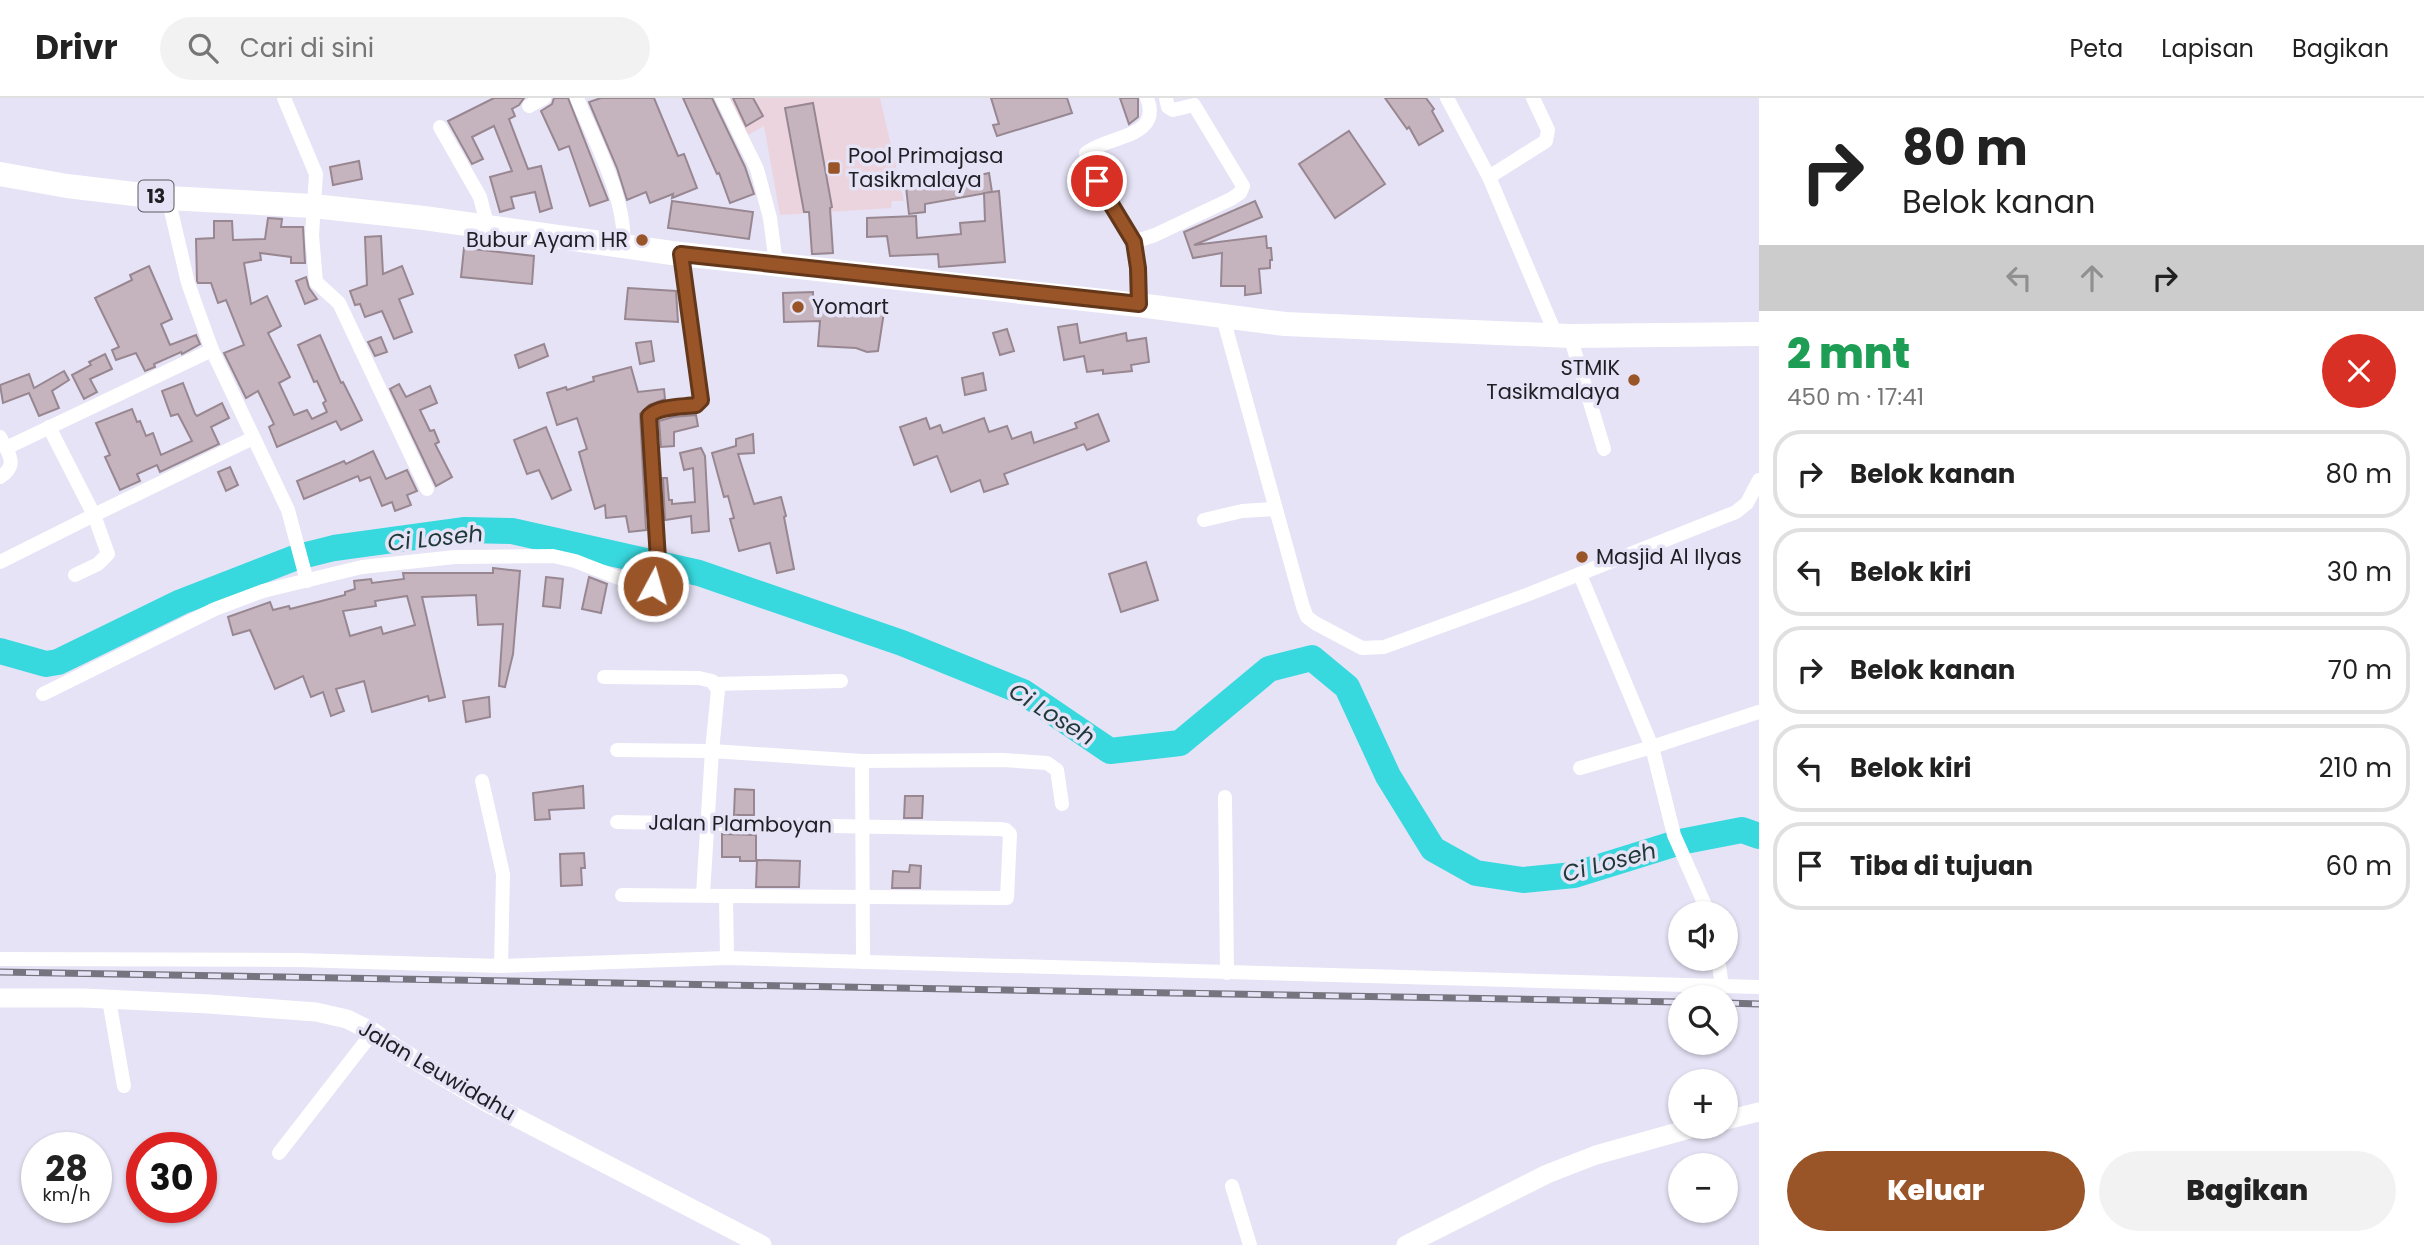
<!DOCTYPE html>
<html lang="id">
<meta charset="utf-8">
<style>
:root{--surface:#fff;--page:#f2f2f2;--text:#222;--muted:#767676;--line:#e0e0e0;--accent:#995428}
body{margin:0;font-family:Poppins,sans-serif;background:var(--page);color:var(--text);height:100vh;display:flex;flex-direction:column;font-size:26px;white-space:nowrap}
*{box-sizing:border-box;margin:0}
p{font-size:23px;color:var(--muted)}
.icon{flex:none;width:38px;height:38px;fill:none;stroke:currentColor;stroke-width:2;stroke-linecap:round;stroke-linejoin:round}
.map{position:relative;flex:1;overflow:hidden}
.panel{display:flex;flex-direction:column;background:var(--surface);width:665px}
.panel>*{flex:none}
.hud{background:#fff;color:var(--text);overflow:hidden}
.tools{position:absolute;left:1668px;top:803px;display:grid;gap:14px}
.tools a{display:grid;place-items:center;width:70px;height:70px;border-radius:50%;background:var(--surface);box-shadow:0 2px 5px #0004;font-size:35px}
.speed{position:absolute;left:21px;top:1034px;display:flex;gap:14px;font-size:35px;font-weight:700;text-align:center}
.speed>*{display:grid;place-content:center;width:91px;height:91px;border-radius:50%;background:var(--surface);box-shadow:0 2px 5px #0004;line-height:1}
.speed small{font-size:18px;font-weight:400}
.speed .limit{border:10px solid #d22;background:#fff;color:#111}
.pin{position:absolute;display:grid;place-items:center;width:60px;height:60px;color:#fff;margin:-30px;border:4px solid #fff;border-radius:50%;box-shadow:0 2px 7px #0007}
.me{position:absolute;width:77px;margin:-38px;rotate:6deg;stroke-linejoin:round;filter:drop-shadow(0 0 5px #0008)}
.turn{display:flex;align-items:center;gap:24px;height:147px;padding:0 28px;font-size:32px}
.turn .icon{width:91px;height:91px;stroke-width:2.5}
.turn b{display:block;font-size:49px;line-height:60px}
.lanes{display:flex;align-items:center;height:66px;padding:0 28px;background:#0003;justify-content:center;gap:35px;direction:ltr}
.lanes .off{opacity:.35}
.round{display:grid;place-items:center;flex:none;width:74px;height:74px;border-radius:37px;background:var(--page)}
.summary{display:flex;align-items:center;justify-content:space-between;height:119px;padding:0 28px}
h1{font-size:42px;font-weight:800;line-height:52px;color:#1e9e55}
.primary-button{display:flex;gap:14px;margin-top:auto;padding:14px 28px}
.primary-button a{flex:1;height:80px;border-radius:42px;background:var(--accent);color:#fff;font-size:28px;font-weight:800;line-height:80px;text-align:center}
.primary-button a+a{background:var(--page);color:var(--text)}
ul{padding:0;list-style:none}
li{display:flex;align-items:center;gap:21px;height:88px;margin:0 14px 10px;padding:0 14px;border:4px solid var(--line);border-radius:28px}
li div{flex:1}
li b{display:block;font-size:26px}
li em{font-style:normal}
header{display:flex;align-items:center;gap:42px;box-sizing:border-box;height:98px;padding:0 35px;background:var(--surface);border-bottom:2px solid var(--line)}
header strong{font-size:33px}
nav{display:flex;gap:38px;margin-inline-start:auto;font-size:24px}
.search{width:490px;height:63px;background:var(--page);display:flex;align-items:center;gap:18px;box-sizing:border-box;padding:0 24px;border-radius:38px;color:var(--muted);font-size:26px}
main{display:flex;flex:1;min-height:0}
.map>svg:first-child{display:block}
.industrial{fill:#ecd4de}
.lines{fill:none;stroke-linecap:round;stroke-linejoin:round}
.river{stroke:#37d8de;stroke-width:26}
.building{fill:#c5b4be;stroke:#988791;stroke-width:2;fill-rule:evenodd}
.street{stroke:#fff;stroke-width:14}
.secondary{stroke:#fff;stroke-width:19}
.highway{stroke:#fff;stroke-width:24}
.rail-casing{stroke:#75747f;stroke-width:7}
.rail{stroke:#e5e3f5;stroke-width:4.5;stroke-dasharray:13;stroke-linecap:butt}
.route-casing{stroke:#63371a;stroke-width:18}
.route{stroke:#995428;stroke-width:12}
.poi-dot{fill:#995428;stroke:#e5e3f5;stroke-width:2.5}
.labels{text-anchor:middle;stroke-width:7;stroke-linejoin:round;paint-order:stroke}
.shield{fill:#e5e3f5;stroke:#5b5a63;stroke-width:2}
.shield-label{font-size:19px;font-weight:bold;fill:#201f25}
.poi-label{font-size:21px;fill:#201f25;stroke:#e5e3f5;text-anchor:start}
.street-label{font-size:21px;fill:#201f25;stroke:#e5e3f5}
.water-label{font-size:23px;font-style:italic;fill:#1f393a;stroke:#e5e3f5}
</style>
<header>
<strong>Drivr</strong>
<div class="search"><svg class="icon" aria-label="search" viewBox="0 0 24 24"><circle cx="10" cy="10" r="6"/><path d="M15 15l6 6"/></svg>Cari di sini</div>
<nav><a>Peta</a><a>Lapisan</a><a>Bagikan</a></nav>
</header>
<main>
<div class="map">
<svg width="1759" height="1147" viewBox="0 0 1759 1147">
<rect width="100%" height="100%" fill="#e5e3f5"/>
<!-- industrial -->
<polygon class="industrial" points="728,0 880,0 904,103 892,103 891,110 780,117 764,28 748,37"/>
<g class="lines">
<!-- river -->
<g class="river">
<polyline points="302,458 334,450 465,432 512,433 699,475 902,545 1023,594 1110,653 1180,645 1269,571 1312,560 1347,589 1388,678 1433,751 1476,775 1523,782 1574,777 1680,744 1742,732 1759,738"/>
<polyline points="0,553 46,566 58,564 181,504 297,459"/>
</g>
</g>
<!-- building -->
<g class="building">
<polygon points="494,0 524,0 519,7 512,11 515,18 509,21 528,71 541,68 552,110 540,114 535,94 511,99 514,110 500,114 490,79 512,73 494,28 472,39 483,61 472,66 448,23"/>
<polygon points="554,0 568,0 608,102 590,108 569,48 559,52 541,13 552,6"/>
<polygon points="601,0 654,0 678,58 684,56 697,90 672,100 673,96 650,105 646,94 627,102 617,70 589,4"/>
<polygon points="683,0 712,0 745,69 754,96 730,105 719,75 717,76"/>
<polygon points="733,0 753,0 763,18 746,28"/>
<polygon points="991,0 1067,0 1072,15 997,38 993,27 999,26"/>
<polygon points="1120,0 1138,0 1138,19 1129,26"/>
<polygon points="1385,0 1426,0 1434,11 1432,13 1443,33 1419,47 1409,29 1407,31"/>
<polygon points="813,5 832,109 830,110 833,155 815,156 812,156 809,114 804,114 785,10"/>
<polygon points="1349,33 1385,86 1335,120 1299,66"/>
<polygon points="359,63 362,81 333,87 330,69"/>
<polygon points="989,75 992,94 925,106 925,114 909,116 905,80 921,78 923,90"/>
<polygon points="999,93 1005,164 939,169 938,156 890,158 887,138 867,139 867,120 916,118 917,140 961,136 960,125 985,123 984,95"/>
<polygon points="672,103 753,114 749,141 668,130"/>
<polygon points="1255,103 1262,119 1194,147 1266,138 1267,150 1271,150 1272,162 1270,162 1270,170 1259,171 1261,195 1245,197 1245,188 1221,188 1222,155 1193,160 1184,134"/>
<polygon points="268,120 282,121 281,129 303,129 305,165 291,165 291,159 260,155 261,162 244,165 251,206 267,198 281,228 268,235 290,279 279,285 294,317 307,312 312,321 327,314 323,305 326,303 317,283 314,284 298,247 320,237 341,285 343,284 362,322 341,332 336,323 277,349 269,329 274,326 258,293 246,300 224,255 244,247 226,202 218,205 211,185 198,185 197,183 196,141 214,140 214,123 232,123 233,142 265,141"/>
<polygon points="381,138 383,176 402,168 413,196 399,201 412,234 394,241 382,213 365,219 360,206 355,207 350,193 367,187 365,139"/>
<polygon points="464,150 534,158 532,186 461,179"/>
<polygon points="149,168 172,221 161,226 170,247 196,237 200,246 182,256 181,254 154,266 155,269 145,273 136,255 116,262 112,252 119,249 95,200 132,182 130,177"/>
<polygon points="306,179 309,190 317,201 305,206 296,183"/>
<polygon points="628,190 676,193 678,224 625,221"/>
<polygon points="813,194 813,204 856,207 856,210 884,214 878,253 867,254 856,250 818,248 820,223 784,224 783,195"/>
<polygon points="1077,226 1080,245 1126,235 1127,243 1146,240 1149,264 1131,267 1132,273 1103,276 1103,272 1087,274 1084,258 1064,262 1058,229"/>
<polygon points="1007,231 1014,253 1000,257 993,235"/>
<polygon points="381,239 387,254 375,258 368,244"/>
<polygon points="651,243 654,263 640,266 636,245"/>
<polygon points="544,246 548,258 519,270 515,257"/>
<polygon points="105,256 112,271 90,281 97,294 84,301 72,277 91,267 89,264"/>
<polygon points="631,269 638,294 664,291 665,301 649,307 640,316 646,432 629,434 626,418 606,420 605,407 595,411 579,354 587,351 577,320 557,327 547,295 566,289 567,292 594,283 593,279"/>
<polygon points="64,273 69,282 52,293 59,310 39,318 29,295 3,305 0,287 29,276 34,290"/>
<polygon points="983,275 986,292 965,297 962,280"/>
<polygon points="183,285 195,316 197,318 222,305 229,320 211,329 219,346 160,374 157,367 137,376 140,383 120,392 105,359 110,357 96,325 132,311 137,324 140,323 146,338 153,335 161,357 192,343 178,316 171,318 162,293"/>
<polygon points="399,286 406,299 430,288 437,305 420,312 430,333 434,332 439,344 435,346 452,379 436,388 390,291"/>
<polygon points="1098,316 1109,343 1087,352 1084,346 1004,376 1008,386 984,394 980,382 951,394 937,358 914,367 900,329 926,320 930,331 940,327 943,335 984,320 989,334 1007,328 1012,341 1031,334 1034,345 1077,330 1075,325"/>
<polygon points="696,317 698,328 674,334 674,348 661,349 659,323 673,319"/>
<polygon points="546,329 571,392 552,401 539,372 527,376 514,342"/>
<polygon points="753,336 754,355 738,356 754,406 781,399 786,418 784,419 794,471 777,475 770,445 739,453 730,421 734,420 728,398 724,399 712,355 736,348 736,341"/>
<polygon points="701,350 705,358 709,433 692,435 691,418 665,422 663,380 667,380 669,402 672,402 672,406 695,404 693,370 684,372 680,355"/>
<polygon points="373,353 386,381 407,372 417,393 407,397 411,407 395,413 392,404 382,408 370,379 360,383 358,378 304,401 297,383 344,363 346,366"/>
<polygon points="230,369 238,387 226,393 218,374"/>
<polygon points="1146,464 1158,502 1121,514 1109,476"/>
<path d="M493,470L520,473L513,556L505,589L499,588L503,526L478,527L476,497L422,499L445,599L429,603L428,598L372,614L364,583L336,591L344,613L331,618L323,594L311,599L303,578L275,591L250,532L233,537L228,519L270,504L273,512L289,508L290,511L345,497V494L355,491L354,483L371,481L372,485L404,481L403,475H493ZM407,498L415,527L383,536L381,529L350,538L343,513L376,508L375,503Z"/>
<polygon points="546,479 563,481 560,510 543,508"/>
<polygon points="589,479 607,486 601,515 582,511"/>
<polygon points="489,599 490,619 466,624 463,603"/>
<polygon points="583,688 584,710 549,712 550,721 535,722 533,695"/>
<polygon points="735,691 754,692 754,717 734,717"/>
<polygon points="905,698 923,698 922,720 904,720"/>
<polygon points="722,736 756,737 756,763 740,763 740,759 722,759"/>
<polygon points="584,755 585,770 581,770 582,787 561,788 560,756"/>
<polygon points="757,762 800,763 799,789 756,789"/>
<polygon points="910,767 921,768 920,790 892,790 893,773 909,774"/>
</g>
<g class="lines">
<!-- street -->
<g class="street">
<polyline points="284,0 316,76 312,137 316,184 339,205 427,391"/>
<path d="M577,0C594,42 628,104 623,149"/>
<polyline points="722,0 757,71 770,120 776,166"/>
<polyline points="1447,0 1489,79"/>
<polyline points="1533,0 1548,32 1546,43 1489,79 1556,237"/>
<polyline points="529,8 544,0"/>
<polyline points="440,29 480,99 488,130"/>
<polyline points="168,100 188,185 199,216 212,252 288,412 307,483"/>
<polyline points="1134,144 1155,137 1231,101 1240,95 1243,88 1194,7 1173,12 1168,9 1166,0"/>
<path d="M1139,207C1138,186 1141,160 1132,141C1120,112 1091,87 1086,55C1107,37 1163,41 1147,0"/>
<polyline points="1222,216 1303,509 1307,519 1315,525 1362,550 1384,549 1529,496 1736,414 1747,405 1759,382"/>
<polyline points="1570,238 1604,351"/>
<polyline points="0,339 6,350 212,252"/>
<path d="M0,379C13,371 13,363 6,350"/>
<polyline points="1204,422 1242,413 1274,411"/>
<polyline points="0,464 94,417 49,329"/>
<polyline points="75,477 98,466 108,456 94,417 253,340"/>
<polyline points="1580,477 1652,649 1759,614"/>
<polyline points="604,579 699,580 712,583 718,592 712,653 862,663 1003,662 1047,665 1057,672 1062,706"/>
<polyline points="715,586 841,583"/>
<path d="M43,596L215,511L263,493L362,469L455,459L553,458L575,463L624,482L654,488L659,477L649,319C659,308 682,309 696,307L701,302L681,156"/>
<polyline points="617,652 712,653 703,796"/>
<polyline points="862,663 863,864"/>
<polyline points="1580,670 1652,649 1674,737 1709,816"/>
<polyline points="482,683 503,776 501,868 727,860 1759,889"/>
<polyline points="1225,699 1227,875"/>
<polyline points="617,724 1000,731 1006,732 1010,736 1007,800 726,798"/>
<polyline points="622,797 726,798 727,860"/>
<polyline points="0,861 297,862 501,868"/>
<polyline points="1718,861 1722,888"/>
<polyline points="109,902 124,988"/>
<polyline points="279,1055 373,934"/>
<polyline points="1232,1088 1250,1147"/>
</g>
<!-- secondary -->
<g class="secondary">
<polyline points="0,900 84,900 209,906 316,914 347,921 373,934 400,953 486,1004 762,1147"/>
<polyline points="1726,1022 1759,1014"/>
<polyline points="1406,1147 1547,1076 1596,1057 1696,1029"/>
</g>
<!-- highway -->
<polyline class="highway" points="0,76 67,88 168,100 313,108 424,120 672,155 1139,207 1285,226 1570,238 1759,236"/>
<!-- rail casing -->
<g class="rail-casing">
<g id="rail">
<polyline points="0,874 1680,904"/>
<polyline points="1726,905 1759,906"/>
</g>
</g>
<!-- rail -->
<use href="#rail" class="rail"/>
</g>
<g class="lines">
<!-- route casing -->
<g class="route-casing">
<path id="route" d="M653,488L659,477L649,318C659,308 682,309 696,307L701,302L681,156L1139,206L1138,170L1134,144L1097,83"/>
</g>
<!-- route -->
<use href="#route" class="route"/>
</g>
<!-- markers -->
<g class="poi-dot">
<rect x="827" y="63" width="14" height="14" rx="3.5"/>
<circle cx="642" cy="142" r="7"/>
<circle cx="798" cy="209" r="7"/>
<circle cx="1634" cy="282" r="7"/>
<circle cx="1582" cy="459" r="7"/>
</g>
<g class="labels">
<!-- shield labels -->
<rect class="shield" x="138.5" y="82.5" width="35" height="31" rx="5"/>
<g class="shield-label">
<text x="156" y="105">13</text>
</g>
<!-- poi labels -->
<g class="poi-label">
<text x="848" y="65">Pool Primajasa<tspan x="848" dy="24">Tasikmalaya</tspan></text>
<text x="628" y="149" text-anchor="end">Bubur Ayam HR</text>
<text x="812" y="216">Yomart</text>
<text x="1620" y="277" text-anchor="end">STMIK<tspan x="1620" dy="24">Tasikmalaya</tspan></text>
<text x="1596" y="466">Masjid Al Ilyas</text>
</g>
<!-- street labels -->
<g class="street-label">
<text transform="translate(740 726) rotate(1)" y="7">Jalan Plamboyan</text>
<text transform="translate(437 973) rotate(30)" y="7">Jalan Leuwidahu</text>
</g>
<!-- water labels -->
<g class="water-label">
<text transform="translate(435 440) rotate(-6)" y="8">Ci Loseh</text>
<text transform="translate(1052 616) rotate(32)" y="8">Ci Loseh</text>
<text transform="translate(1609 764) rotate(-15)" y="8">Ci Loseh</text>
</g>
</g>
</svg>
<div class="tools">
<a><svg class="icon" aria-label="sound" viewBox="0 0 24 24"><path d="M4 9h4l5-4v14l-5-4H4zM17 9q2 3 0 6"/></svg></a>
<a><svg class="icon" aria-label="search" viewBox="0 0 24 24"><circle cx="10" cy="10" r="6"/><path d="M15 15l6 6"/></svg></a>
<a>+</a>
<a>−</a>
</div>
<div class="speed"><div>28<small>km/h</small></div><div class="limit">30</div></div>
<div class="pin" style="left:1097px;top:83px;background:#d93025"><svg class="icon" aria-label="arrive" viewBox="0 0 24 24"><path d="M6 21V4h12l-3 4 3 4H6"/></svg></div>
<svg class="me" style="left:653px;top:488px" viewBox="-20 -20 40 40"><circle r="17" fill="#995428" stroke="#fff" stroke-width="3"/><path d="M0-11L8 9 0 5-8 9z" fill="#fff"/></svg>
</div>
<section class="panel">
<div class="hud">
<div class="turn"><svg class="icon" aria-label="right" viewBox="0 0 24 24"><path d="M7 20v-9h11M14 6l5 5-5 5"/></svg><div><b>80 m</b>Belok kanan</div></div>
<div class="lanes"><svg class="icon off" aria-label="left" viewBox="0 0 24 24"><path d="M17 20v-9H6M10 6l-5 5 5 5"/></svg><svg class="icon off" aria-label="ahead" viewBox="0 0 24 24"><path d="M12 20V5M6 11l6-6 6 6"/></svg><svg class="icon" aria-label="right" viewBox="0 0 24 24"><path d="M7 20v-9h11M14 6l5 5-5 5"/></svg></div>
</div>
<div class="summary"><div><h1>2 mnt</h1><p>450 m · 17:41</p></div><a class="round" style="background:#d93025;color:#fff"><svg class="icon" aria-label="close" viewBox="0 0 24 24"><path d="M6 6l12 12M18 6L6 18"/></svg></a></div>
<ul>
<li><svg class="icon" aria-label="right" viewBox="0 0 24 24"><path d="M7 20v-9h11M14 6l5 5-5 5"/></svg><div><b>Belok kanan</b></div><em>80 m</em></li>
<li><svg class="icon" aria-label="left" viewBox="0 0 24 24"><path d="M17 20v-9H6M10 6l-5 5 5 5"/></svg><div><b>Belok kiri</b></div><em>30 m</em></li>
<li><svg class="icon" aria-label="right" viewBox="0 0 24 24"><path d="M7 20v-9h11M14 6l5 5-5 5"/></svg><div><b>Belok kanan</b></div><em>70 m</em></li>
<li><svg class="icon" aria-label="left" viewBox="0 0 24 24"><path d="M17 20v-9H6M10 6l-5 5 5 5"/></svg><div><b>Belok kiri</b></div><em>210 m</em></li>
<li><svg class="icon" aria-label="arrive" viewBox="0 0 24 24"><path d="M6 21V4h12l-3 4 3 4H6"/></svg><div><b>Tiba di tujuan</b></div><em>60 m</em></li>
</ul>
<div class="primary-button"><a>Keluar</a><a>Bagikan</a></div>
</section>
</main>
